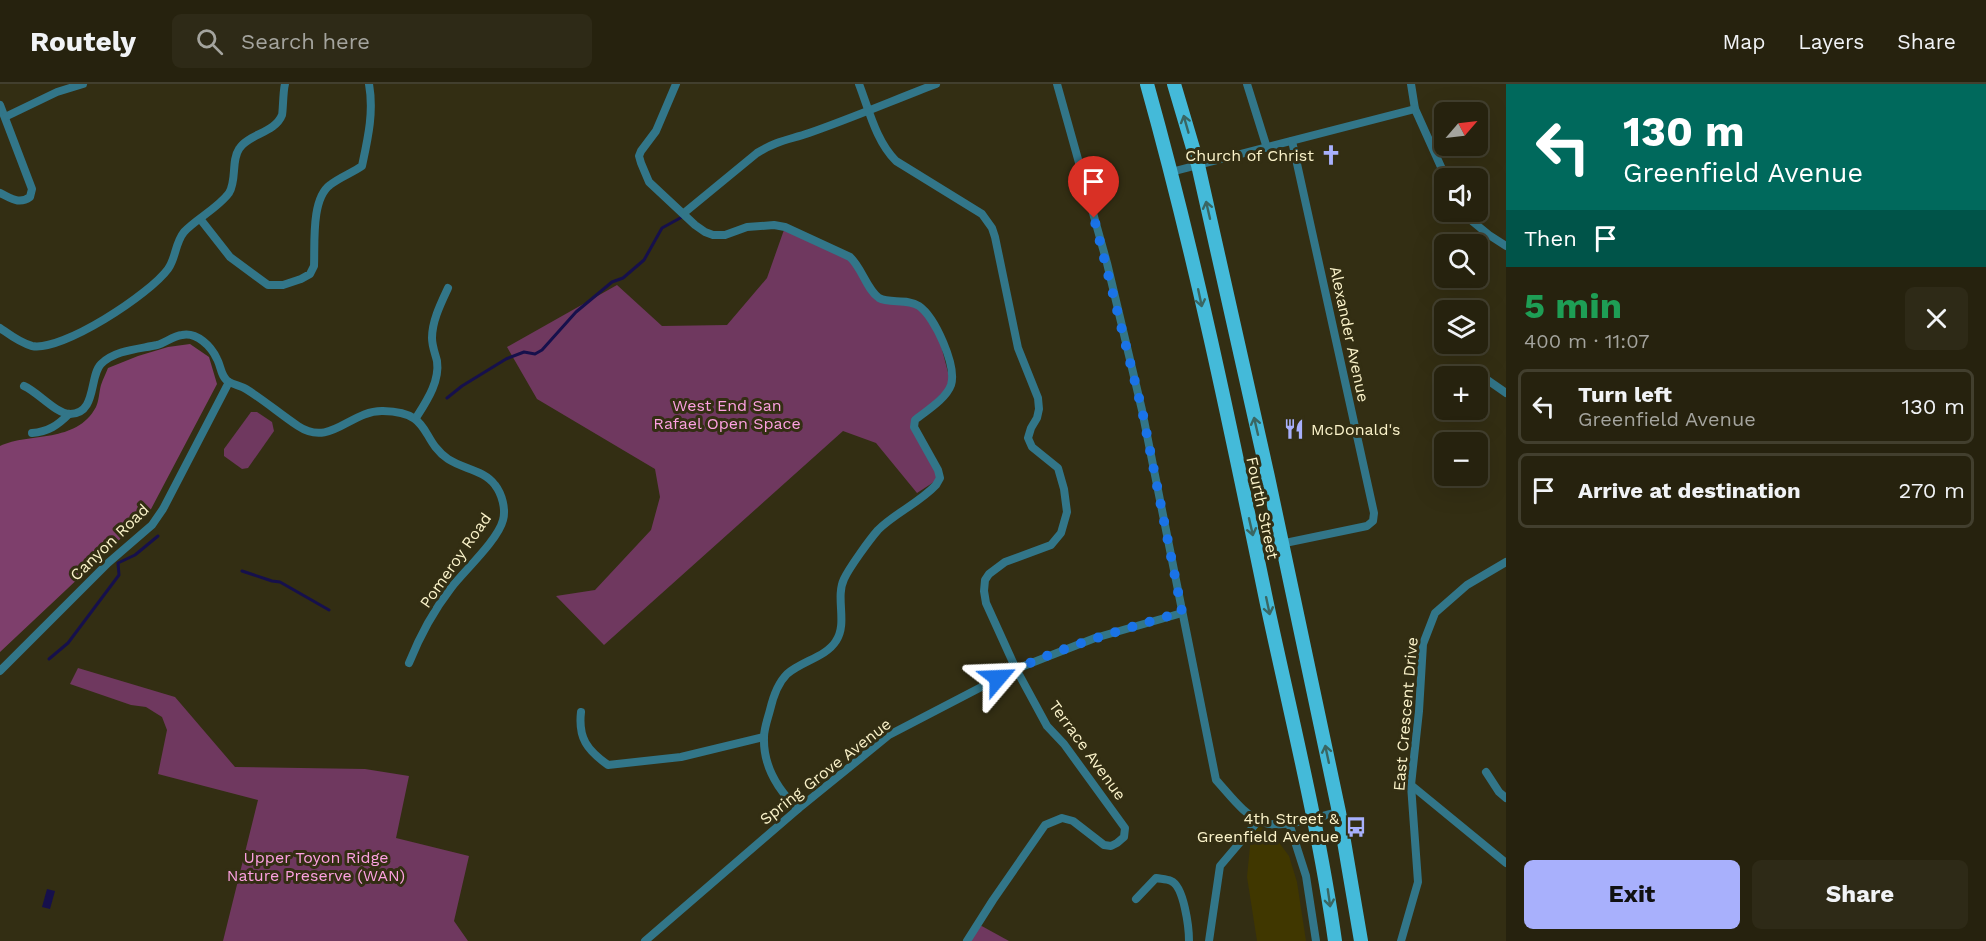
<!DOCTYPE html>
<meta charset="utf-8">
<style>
:root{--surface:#26220e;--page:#2e2a17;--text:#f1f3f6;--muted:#a4a49e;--line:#423f2e;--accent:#a8b0fc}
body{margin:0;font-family:"Work Sans",sans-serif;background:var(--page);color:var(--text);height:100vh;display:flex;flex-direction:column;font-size:22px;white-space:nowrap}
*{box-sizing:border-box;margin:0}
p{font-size:20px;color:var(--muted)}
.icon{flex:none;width:33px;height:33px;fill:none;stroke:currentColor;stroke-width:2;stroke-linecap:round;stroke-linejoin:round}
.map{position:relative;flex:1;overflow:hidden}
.side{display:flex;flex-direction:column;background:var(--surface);width:480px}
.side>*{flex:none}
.top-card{background:#00695c;color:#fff;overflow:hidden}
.needle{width:39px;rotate:62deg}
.tools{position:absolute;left:1434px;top:18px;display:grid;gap:12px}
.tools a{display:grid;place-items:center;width:54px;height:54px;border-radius:9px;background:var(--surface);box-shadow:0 6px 24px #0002,0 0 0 2px var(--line);font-size:30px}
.pin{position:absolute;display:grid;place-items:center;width:51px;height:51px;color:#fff;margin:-62px -26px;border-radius:50% 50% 50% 0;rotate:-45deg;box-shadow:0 0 6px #0007}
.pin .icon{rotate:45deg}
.me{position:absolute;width:66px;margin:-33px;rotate:64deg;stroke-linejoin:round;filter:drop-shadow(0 0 4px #0008)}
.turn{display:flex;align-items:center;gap:21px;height:126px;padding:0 18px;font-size:27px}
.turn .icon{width:78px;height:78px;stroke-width:2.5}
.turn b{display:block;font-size:42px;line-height:51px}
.then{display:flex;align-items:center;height:57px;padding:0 18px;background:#0003;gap:12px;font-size:22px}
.round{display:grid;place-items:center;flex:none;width:63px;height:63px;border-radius:9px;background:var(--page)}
.overview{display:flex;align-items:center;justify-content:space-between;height:102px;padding:0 18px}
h1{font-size:36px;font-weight:700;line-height:45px;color:#1e9e55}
.button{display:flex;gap:12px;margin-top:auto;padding:12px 18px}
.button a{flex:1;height:69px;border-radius:9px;background:var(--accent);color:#111;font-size:24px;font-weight:700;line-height:69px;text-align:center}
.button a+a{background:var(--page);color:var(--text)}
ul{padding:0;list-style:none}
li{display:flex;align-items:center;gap:18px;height:75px;margin:0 12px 9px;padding:0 6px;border:3px solid var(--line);border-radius:9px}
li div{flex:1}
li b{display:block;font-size:22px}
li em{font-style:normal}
header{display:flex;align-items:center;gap:36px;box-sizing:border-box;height:84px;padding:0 30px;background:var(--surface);border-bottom:2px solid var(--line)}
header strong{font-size:28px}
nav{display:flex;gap:33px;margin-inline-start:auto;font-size:21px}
.search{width:420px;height:54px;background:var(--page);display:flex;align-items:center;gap:15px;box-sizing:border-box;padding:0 21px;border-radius:9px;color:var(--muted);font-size:22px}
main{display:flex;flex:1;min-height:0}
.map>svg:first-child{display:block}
.built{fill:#403700}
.green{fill:#6f385f}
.forest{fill:#7e3f6c}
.water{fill:#16104c}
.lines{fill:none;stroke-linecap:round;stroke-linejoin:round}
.stream{stroke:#16104c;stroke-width:3}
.street{stroke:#327689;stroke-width:8}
.primary{stroke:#44bad9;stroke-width:14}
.oneway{stroke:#3a6662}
.route{stroke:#1a73e8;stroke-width:10;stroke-dasharray:0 18}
.labels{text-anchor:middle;stroke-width:6;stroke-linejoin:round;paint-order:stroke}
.poi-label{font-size:16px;fill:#fbf3ca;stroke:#332e13;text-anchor:end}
.street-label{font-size:16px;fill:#fbf3ca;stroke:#332e13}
.park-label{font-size:16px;fill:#fda1e1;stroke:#332e13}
</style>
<header>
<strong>Routely</strong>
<div class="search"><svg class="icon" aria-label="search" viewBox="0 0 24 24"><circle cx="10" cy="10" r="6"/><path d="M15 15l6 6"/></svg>Search here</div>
<nav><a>Map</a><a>Layers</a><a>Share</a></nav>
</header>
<main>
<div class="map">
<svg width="1506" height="857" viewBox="0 0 1506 857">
<rect width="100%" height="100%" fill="#332e13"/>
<!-- built -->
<polygon class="built" points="1259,742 1272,749 1289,772 1297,798 1306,857 1257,857 1247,793 1251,752"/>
<!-- green -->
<g class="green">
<polygon points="785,143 858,180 876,211 919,222 937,246 951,300 915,336 940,394 917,409 876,359 843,347 604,561 556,512 595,506 651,446 660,413 655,385 537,315 507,263 617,201 662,242 727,241 767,194"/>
<polygon points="251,328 257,328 272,338 274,347 248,384 242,385 224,372 224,365"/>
<polygon points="78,584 175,613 235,683 365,685 409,692 396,754 469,772 454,837 468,857 223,857 258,716 158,690 167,646 162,633 146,623 131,621 70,600"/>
<polygon points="978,840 1009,857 966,857"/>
</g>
<!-- forest -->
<path class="forest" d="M190,260L209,273L217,300L150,427L0,568V362C30,348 76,360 96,323C99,317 99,308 101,301C103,295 106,289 108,284L138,272L168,263Z"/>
<!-- water -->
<polygon class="water" points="47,805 55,807 50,825 42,823"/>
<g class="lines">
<!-- stream -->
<g class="stream">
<polyline points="447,314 462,302 506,275 524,268 535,270 542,266 576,228 612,198 623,194 644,176 662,144 682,133"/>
<polyline points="242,487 272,497 280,498 329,526"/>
<polyline points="49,575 68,559 119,491 118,479 135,471 158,452"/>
</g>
<!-- street -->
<g class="street">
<path d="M676,0L656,47L641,67L639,72L641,79L649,98L695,141L705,148L713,151H725L747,143L774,141L785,143L850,173C862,184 867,206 879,214C889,220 907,214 919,222C935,233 957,282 951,301C946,315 926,327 915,336L914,343L938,386L940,394L936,401C919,419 895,429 878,446C870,455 849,484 844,495C835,514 848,539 836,557C826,573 802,577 787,590C778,599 773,613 770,626C768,634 764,644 764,653C763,681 778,706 798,725"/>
<path d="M859,0C869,26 876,57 896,77L982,130L992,144L995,153L1018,264L1038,314L1039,325L1037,334L1031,344L1028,354L1032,363L1058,384L1064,405L1067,428L1061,449L1051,461L1005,478L989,490L985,496L984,507L986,519L1016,585L1047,642L1064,660L1125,744L1124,753L1117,759L1111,762L1104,761L1073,737L1062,734L1045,741L993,816L967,857"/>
<path d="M1057,0L1107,179L1142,326L1216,696C1230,711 1244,732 1265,739C1283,745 1320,732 1339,728"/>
<polyline points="1247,0 1267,64"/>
<polyline points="1411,0 1415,25 1446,94"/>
<path d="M0,21L32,105L30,113C19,121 11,114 0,109"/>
<polyline points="5,33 57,8 83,0"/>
<polyline points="1171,88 1415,25"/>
<polyline points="1461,128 1489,151 1506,162"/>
<path d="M684,129L757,69C776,57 788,56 809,49C852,34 894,16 936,0"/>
<path d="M201,136L230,173L268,201H283L301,195L310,190L314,182C315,160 311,115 330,101C340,93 352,89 362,82C368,54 374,28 369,0"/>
<path d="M0,244C10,251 20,259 32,262C62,268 150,210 168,185C176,174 175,159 184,148C196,135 218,124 229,109C237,96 231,77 239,65C248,50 275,49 282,31C283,28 283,7 285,0"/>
<polyline points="1486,295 1506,309"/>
<path d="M24,302C38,308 56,330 70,330C97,330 89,292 101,280C115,266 139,265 157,261C165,259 173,252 182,251C197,248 211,262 217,275C221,282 221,294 229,298C235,301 241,302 246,305C264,316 280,330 298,342C331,364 350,326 383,327C433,328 419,355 448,375C463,385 484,386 495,401C502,410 506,425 503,436C498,456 464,487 451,504C434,526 419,554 409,579"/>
<path d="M416,334C426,318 440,298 437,277C435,269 432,262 432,254C432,237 441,219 448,204"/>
<path d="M32,349C48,348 58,341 69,330"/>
<polyline points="1256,465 1367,442 1373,437 1374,429 1292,57"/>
<polyline points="0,587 108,479 152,441 163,425 229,298"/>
<path d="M581,628C578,654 587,666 608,681L681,673L764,653"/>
<polyline points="1486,688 1499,708 1506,714"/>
<polyline points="1411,701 1506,779"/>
<polyline points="1289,739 1306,792 1316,857"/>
<path d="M1136,815L1156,794C1161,795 1167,795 1171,797C1184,802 1189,844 1189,857"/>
<polyline points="645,857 798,725 889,651 1016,585 1095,554 1182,529"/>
<polyline points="1209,857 1220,782 1259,736"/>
<polyline points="1401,857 1418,798 1411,701 1419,627 1423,560 1435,529 1467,501 1506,478"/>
</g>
<!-- primary -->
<g class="primary">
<path d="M1147,0C1195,171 1231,346 1267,520C1291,632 1319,744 1335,857"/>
<polyline points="1174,0 1198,81 1268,393 1339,728 1361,857"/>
</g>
</g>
<!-- one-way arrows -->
<defs><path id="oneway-shaft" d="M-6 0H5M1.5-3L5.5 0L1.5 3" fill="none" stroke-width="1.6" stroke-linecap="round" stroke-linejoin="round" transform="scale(1.5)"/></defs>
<g class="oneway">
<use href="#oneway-shaft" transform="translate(1186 40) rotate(-106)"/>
<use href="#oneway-shaft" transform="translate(1208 126) rotate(-103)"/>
<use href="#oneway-shaft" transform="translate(1200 214) rotate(78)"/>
<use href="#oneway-shaft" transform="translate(1256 342) rotate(-103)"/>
<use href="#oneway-shaft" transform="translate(1251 443) rotate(77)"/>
<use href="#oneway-shaft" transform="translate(1268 522) rotate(78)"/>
<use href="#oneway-shaft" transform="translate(1327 670) rotate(-102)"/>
<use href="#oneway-shaft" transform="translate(1329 814) rotate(82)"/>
</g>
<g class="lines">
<!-- route -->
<path class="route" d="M998,594C1056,564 1119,547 1182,528L1142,326L1094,134"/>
</g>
<!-- icons -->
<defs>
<g id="church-bare" transform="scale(1.62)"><path d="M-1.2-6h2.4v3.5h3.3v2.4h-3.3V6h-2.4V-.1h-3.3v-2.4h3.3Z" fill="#a8b0fc" stroke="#332e13" stroke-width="2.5" paint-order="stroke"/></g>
<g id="restaurant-bare" transform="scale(1.62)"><path d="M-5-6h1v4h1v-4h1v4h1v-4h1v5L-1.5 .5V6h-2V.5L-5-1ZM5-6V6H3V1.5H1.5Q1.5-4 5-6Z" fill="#a8b0fc" stroke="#332e13" stroke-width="2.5" paint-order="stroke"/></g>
<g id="bus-bare" transform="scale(1.62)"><path d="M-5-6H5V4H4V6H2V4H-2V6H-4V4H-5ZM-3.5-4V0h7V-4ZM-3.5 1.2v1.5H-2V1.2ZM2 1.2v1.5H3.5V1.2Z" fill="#a8b0fc" stroke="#332e13" stroke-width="2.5" paint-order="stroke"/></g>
</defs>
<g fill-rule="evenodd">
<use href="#church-bare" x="1331" y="71"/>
<use href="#restaurant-bare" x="1294" y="345"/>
<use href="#bus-bare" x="1356" y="743"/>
</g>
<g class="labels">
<!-- poi labels -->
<g class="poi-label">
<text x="1314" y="77">Church of Christ</text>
<text x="1311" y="351" text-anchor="start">McDonald's</text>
<text x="1339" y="740">4th Street &amp;<tspan x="1339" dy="18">Greenfield Avenue</tspan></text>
</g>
<!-- street labels -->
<g class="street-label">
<text transform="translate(1350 250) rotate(78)" y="6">Alexander Avenue</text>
<text transform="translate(1263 424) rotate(78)" y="6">Fourth Street</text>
<text transform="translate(109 458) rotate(-44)" y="6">Canyon Road</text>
<text transform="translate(455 476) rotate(-55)" y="6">Pomeroy Road</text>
<text transform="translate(1405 630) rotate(-85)" y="6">East Crescent Drive</text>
<text transform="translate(1088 666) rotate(54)" y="6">Terrace Avenue</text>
<text transform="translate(825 687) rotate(-38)" y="6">Spring Grove Avenue</text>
</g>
<!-- park labels -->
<g class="park-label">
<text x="727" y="327">West End San<tspan x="727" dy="18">Rafael Open Space</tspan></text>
<text x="316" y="779">Upper Toyon Ridge<tspan x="316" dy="18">Nature Preserve (WAN)</tspan></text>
</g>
</g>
</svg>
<div class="tools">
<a><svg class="needle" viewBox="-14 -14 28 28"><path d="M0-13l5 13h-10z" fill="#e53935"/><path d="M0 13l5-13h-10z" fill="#a4a49e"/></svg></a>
<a><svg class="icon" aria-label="sound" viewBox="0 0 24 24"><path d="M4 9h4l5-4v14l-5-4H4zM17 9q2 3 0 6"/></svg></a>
<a><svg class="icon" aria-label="search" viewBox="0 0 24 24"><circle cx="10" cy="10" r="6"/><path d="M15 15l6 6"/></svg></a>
<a><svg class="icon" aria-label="layers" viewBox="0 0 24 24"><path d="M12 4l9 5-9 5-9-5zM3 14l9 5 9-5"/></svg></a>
<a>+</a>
<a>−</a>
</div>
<div class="pin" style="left:1094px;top:134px;background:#d93025"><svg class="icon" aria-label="arrive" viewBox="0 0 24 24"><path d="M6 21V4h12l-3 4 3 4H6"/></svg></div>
<svg class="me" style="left:998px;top:594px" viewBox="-20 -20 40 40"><path d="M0-17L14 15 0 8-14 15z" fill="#1a73e8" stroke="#fff" stroke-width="4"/></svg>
</div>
<section class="side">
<div class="top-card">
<div class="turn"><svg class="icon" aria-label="left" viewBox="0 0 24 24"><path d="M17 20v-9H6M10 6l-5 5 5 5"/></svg><div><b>130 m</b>Greenfield Avenue</div></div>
<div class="then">Then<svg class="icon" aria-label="arrive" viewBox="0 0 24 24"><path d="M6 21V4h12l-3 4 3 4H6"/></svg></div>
</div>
<div class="overview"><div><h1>5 min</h1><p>400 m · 11:07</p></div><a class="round"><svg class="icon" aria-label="close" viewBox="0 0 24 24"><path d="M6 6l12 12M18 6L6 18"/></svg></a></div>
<ul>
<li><svg class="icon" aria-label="left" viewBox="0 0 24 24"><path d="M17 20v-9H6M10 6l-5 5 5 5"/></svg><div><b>Turn left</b><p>Greenfield Avenue</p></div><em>130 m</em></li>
<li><svg class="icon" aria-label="arrive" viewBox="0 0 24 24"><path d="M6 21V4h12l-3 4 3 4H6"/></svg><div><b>Arrive at destination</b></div><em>270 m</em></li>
</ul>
<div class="button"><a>Exit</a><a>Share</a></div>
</section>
</main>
